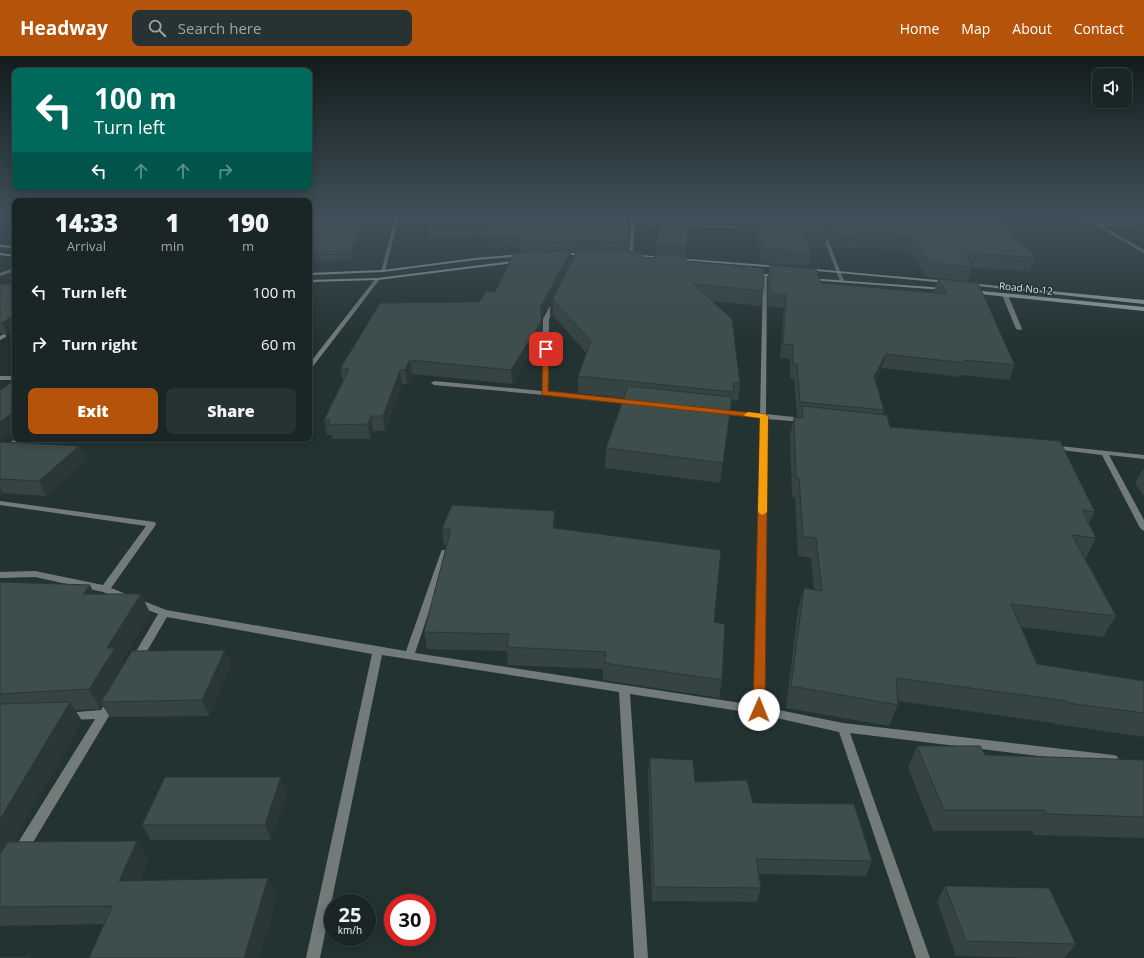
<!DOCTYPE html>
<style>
:root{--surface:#1a2626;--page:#273232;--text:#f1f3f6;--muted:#9fa5a7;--line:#384343;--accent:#b45309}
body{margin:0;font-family:"Open Sans",sans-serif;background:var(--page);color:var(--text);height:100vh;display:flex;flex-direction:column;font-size:15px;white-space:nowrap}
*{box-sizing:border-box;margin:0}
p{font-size:13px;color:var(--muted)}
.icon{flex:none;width:22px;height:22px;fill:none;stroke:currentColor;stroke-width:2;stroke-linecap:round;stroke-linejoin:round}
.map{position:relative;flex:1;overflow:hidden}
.drawer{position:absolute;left:12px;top:142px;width:300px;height:244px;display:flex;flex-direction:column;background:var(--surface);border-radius:8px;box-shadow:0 2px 10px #0003,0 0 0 1px var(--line)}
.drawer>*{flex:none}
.banner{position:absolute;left:12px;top:12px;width:300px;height:122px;border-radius:8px;box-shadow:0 2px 10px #0003,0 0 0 1px var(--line);background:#00695c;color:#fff;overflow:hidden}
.buttons{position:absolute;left:1092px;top:12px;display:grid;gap:8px}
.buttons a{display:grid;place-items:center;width:40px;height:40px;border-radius:8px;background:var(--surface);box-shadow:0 2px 10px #0003,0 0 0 1px var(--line);font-size:20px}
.speed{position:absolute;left:324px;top:838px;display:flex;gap:8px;font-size:20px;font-weight:700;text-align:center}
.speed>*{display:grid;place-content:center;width:52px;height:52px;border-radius:50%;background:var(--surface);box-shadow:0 2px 10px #0003,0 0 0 1px var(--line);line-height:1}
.speed small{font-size:10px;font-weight:400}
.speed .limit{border:6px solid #d22;background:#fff;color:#111}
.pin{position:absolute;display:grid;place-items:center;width:34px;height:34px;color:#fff;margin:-17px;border-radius:8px;box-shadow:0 2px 6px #0006}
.me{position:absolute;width:44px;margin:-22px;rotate:1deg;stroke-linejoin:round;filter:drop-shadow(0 0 3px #0008)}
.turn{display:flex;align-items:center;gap:14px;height:84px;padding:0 16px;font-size:18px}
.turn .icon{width:52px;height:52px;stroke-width:2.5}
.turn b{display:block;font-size:28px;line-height:34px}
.lanes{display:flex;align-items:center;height:38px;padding:0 16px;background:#0003;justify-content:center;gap:20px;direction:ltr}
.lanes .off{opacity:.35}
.eta{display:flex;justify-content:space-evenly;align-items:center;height:68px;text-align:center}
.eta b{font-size:24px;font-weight:800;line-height:28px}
.action{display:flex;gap:8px;margin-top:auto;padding:8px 16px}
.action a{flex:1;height:46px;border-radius:8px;background:var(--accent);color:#fff;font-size:16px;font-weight:800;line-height:46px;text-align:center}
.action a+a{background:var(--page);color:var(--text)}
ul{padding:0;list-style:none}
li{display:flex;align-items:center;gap:12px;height:52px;padding:0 16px}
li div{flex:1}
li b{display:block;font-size:15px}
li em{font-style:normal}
header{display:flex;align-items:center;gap:24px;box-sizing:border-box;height:56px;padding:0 20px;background:var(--accent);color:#fff}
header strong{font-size:19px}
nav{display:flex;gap:22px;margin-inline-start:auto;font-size:14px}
.search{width:280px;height:36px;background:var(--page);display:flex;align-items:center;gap:10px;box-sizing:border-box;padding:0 14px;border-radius:8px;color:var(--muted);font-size:15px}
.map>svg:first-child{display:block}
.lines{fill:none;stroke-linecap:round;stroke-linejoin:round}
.service{fill:#737a7a;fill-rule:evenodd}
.minor{fill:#737a7a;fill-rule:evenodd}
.secondary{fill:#98a4a3;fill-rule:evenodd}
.wall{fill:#354342}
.shaded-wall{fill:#2b3736}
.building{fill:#3e4e4d;stroke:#2b3736}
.route{fill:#b45309;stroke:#753606}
.slow{fill:#f59e0b}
.labels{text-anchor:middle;stroke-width:3;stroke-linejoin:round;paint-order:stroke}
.far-street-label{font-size:10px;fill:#dbe5e4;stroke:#233332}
</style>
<header>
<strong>Headway</strong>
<div class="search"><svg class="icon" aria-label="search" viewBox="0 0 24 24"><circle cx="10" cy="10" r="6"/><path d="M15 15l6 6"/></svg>Search here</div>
<nav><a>Home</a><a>Map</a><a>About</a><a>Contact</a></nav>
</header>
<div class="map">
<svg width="1144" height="902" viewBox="0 0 1144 902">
<rect width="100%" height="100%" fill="#233332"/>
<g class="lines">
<!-- service -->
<g class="service">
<polygon points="632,166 738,170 740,171 738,172 631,168"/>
<polygon points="1003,238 1008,239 1022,273 1021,274 1016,273 1002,239"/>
<polygon points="4,278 6,279 6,281 0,284 0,280"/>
</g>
<!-- minor -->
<g class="minor">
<polygon points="0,160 6,160 0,162"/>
<polygon points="396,160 429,160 427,161 399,162 385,215 381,216 395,162 358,163 356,162 358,161"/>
<polygon points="631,160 635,160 633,199 631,200 629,199"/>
<polygon points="815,160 819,160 844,225 844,226 840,225"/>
<polygon points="1080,160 1084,160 1098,168 1144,166 1144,168 1102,170 1144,194 1144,197"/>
<polygon points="15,212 15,215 0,220 0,217"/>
<polygon points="763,218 767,219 766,358 803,362 806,364 803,366 766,363 764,651 843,667 1113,699 1117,700 1119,704 1117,708 1113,709 850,677 930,902 916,902 839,676 759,658 630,638 648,902 634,902 619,636 382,599 320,902 306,902 372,598 167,561 140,607 136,608 132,607 131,604 158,558 103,536 35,521 0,522 0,516 35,515 103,529 146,470 0,449 0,445 155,466 156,468 155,470 111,532 166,554 406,595 441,496 442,494 448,494 449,496 415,597 754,649 760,362 719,358 716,356 719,354 760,358"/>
<polygon points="376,222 380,223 311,313 309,314 309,308"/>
<polygon points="555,244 558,246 549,263 548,336 632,344 634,345 634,347 434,329 431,327 434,325 542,335 543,263 552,246"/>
<rect x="0" y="320" width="15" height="4"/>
<polygon points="15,383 23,383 3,400 0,400 0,394"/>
<polygon points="1050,389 1144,399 1144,403 1109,399 1144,464 1144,475 1140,472 1102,399 1053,393 1050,393 1049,391"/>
<polygon points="111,643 115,644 116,647 115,650 26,798 21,800 16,798 15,794 16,790 95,663 69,664 65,663 64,660 65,657 101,654 107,644"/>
</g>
<!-- secondary -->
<g class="secondary">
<polygon points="0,189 15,190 15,192 0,191"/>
<polygon points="0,197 15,199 15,201 0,199"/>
<polygon points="561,197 587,197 589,198 587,199 559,199 559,198"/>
<polygon points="523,198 525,199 525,200 475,204 383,216 309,219 309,217 383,214 475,202"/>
<polygon points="631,198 665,201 667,202 665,203 633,200 631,199"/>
<polygon points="675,202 781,210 783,211 781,212 677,204 675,203"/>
<polygon points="519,204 521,205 521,206 378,224 309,226 309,224 378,222"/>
<polygon points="804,212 948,225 950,226 948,227 806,214 804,214"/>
<polygon points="750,217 779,219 781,220 779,221 752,219 750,219"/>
<polygon points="808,222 944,232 946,233 944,234 810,224 808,223"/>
<polygon points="967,227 1144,244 1144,248 969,229 967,228"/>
<polygon points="972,234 1144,251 1144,255 970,237 970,235"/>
</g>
</g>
<!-- wall -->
<g class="wall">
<polygon points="309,160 367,160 368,164 352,204 309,206"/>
<polygon points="660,160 1071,160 1071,161 995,160 1035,201 1030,215 972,212 968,225 926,221 909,194 833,191 828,179 825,191 809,191 811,197 809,210 761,207 754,168 688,166 686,200 686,205 763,235 761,250 712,245 740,327 738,345 732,344 720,427 605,412 606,392 624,342 578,337 578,320 586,297 553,259 550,264 550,248 577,195 571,195 571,207 542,262 541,279 512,328 412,318 407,328 402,328 385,375 373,375 370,383 332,383 331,379 327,379 324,364 343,326 340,313 479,246 495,236 520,197 520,191 487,191 486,181 429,182 428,173 629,164 628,196 643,201 654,202 655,198 656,189"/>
<polygon points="770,209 821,227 935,237 934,235 938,223 1015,309 1009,324 961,319 960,321 882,312 876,325 884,354 883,358 890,371 1095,456 1089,467 1096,482 1086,502 1085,502 1116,560 1103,581 1021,571 1037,608 1144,625 1144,681 1055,668 1054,667 898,645 898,649 889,670 786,652 798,553 804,532 814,534 811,502 798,500 795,441 792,441 790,379 794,361 799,361 797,361 794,323 790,322 790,303 780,302 784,252 768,250 768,221"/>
<polygon points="0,228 15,229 15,272 7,278 0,277"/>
<polygon points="0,386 79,390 86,404 46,440 3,437 0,440"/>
<polygon points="1143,413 1144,413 1144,440 1135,427"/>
<polygon points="556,472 714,566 722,624 719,642 603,624 603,613 508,609 507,595 427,593 424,576 447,489 444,489 442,473"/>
<polygon points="0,526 95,538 141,538 150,557 122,605 123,608 225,594 231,609 209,660 110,661 102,649 100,653 75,654 82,665 13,785 149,804 140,824 268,822 277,841 259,902 89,902 104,868 0,870"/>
<polygon points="917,690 985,699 1144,704 1144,782 1034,779 1032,775 933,775 908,711"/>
<polygon points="650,702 695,726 753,747 872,805 866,820 758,818 761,832 757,846 652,845 648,717"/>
<polygon points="287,737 271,784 151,784 142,769"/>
<polygon points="945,830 1076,888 1064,902 1035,902 956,900 937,845"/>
</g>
<!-- shaded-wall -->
<g class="shaded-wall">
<polygon points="365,160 367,160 368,164 352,204 351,195"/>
<polygon points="571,195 571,207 542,262 541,279 512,328 511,314 541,250"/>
<polygon points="553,244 553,259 550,264 550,248"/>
<polygon points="15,258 15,272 7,278 2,267"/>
<polygon points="886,298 882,312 871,335 874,320"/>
<polygon points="410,304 412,318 407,328 405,314"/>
<polygon points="400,314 402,328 385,375 383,360"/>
<polygon points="15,355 15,373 0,385 0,366"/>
<polygon points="371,360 373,375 370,383 368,368"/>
<polygon points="79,390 86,404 46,440 39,425"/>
<polygon points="0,431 3,437 0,440"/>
<polygon points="555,455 556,471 554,488 553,472"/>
<polygon points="90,529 100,548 83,538"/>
<polygon points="141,538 150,557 122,605 125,611 101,646 102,649 100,653 89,633 107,592"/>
<polygon points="225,594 231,609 209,660 202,644"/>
<polygon points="70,646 82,665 3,803 0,812 0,763"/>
<polygon points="281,721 287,737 271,784 265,769"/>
<polygon points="137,785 149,804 132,843 119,825"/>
<polygon points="268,822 277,841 259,902 244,902"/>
</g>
<!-- building -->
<g class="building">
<polygon points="309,160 365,160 351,195 309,196"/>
<polygon points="431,160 628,160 629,164 628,187 596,185 519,187 522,182 486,182 489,172 428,173"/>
<polygon points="756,160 820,160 828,178 805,177 811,197 763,193"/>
<polygon points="827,160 994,160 1035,201 966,198 972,211 930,207 913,181 835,178"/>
<polygon points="660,161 688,162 687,191 656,189"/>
<polygon points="578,193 641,196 643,201 654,202 655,198 686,200 686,205 764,212 763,235 693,228 732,263 740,327 734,327 733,336 578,320 591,285 553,244 550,248"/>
<polygon points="571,195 541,250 541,266 511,314 410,304 405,314 400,314 383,360 371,360 368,368 328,369 330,364 324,364 349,313 340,313 380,247 479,246 487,235 495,236 514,197"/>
<polygon points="770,209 816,213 821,227 947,238 938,223 978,227 1015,309 964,304 965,307 886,298 874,320 884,354 800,346 797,308 793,308 793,289 783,288 786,239 770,238"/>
<polygon points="0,228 15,229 15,258 2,267 0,267"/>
<polygon points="15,324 15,355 0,366 0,334"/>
<polygon points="628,330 732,341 723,407 606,392"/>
<polygon points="802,350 887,359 890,371 1060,385 1095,456 1082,454 1096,482 1072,479 1116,560 1011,548 1037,608 1144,625 1144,657 1067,647 1067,645 896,622 898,649 791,630 804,532 822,535 816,482 803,480 799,422 796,422 794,361 803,362"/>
<polygon points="0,386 79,390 39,425 0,423"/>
<polygon points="452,449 555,455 553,472 721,494 714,566 725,568 722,624 604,607 606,596 507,591 509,578 424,576 451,473 442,473"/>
<polygon points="0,526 90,529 83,538 141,538 107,592 115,592 89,633 0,638"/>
<polygon points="225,594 202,644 101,646 132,595"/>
<polygon points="70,646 0,763 0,648"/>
<polygon points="917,690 980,690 985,699 1144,704 1144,761 1047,758 1045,754 944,754"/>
<polygon points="650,702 693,704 695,726 747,724 753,747 854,748 872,805 756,803 761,832 654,831"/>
<polygon points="165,721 281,721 265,769 142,769"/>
<polygon points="137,785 119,825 268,822 244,902 89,902 112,850 0,851 0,798 8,786"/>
<polygon points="945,830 1049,832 1076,888 966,885"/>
<polygon points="0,901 31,901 30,902 0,902"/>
</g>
<!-- sky -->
<linearGradient id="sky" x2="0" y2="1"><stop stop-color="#131c1c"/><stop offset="0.56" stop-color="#3f505a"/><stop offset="1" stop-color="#3f505a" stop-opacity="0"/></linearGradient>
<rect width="1144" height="286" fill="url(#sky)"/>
<!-- route -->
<polygon class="route" points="543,291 549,293 548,335 764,358 768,360 765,654 763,657 759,659 754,657 753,654 760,362 542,339"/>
<!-- slow -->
<polygon class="slow" points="748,356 764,358 768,360 767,456 762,459 758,456 760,362 745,360 744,359"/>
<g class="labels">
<!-- far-street labels -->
<g class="far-street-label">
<text transform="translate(1026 232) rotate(6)" y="4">Road No 12</text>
</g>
</g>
</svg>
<div class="buttons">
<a><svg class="icon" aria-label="sound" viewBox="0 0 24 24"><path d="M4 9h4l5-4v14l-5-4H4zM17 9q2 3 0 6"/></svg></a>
</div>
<div class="speed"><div>25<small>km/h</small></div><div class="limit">30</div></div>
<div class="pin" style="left:546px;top:293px;background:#d93025"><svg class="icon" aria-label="arrive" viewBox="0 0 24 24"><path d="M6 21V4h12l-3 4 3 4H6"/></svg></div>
<svg class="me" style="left:759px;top:654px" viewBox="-20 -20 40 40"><circle r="19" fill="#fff"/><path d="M0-13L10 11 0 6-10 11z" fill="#b45309"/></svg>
<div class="banner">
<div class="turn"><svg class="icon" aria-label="left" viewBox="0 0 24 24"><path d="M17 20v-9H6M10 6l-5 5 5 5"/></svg><div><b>100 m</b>Turn left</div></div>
<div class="lanes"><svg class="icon" aria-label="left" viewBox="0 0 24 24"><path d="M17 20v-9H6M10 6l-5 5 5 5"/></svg><svg class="icon off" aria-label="ahead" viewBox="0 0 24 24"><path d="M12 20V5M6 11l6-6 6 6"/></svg><svg class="icon off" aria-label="ahead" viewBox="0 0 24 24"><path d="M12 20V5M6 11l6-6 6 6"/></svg><svg class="icon off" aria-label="right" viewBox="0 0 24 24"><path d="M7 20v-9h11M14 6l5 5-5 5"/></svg></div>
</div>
<section class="drawer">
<div class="eta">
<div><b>14:33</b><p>Arrival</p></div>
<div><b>1</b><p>min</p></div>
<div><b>190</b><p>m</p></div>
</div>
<ul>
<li><svg class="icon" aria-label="left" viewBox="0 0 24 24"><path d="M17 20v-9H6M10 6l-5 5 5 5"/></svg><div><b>Turn left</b></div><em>100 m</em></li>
<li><svg class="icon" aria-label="right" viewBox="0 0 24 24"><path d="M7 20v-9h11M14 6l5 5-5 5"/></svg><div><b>Turn right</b></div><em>60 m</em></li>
</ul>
<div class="action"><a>Exit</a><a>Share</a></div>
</section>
</div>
